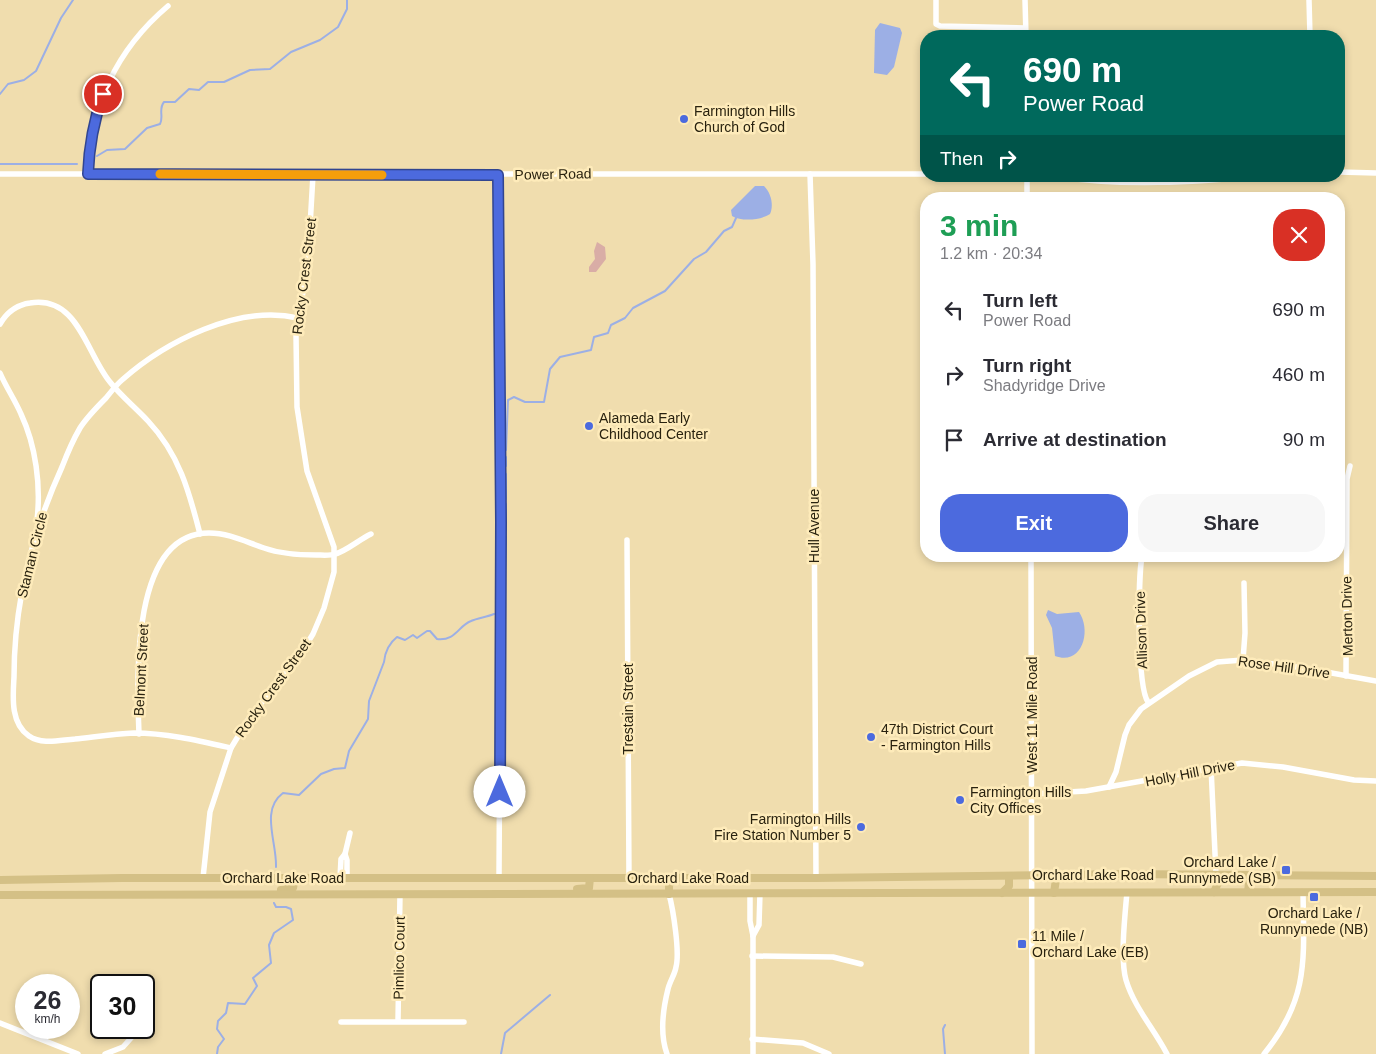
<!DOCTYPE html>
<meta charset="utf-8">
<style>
:root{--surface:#fff;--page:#f7f7f7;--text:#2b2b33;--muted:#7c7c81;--accent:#4c6ade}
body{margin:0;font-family:Helvetica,sans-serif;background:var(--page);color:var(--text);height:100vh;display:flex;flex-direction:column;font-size:19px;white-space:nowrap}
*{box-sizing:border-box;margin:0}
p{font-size:16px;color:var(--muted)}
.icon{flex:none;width:28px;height:28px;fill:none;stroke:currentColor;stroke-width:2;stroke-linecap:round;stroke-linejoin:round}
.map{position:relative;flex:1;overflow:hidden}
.details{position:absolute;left:920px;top:192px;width:425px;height:370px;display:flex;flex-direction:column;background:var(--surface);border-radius:20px;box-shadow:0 2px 8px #0003}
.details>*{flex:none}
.top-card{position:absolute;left:920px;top:30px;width:425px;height:152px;border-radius:20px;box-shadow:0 2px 8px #0003;background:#00695c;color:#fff;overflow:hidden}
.speed{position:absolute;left:15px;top:974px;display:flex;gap:10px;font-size:25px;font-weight:700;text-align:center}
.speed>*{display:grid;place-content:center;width:65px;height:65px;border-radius:50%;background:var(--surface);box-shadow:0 2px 8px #0003;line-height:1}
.speed small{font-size:12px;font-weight:400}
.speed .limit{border:2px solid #111;border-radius:8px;background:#fff;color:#111}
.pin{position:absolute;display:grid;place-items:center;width:42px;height:42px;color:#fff;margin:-21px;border:2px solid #fff;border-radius:50%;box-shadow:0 1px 5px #0007}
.me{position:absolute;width:55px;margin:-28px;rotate:0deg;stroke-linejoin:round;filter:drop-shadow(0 0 4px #0008)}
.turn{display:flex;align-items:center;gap:18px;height:105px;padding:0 20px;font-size:22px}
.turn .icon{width:65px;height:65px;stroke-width:2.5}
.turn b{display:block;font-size:35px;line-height:42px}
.then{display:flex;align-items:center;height:48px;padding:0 20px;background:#0003;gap:10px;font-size:19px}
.round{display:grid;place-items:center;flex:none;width:52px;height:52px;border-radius:20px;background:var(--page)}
.overview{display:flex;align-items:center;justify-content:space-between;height:85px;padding:0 20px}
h1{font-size:30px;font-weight:600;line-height:38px;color:#1e9e55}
.button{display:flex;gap:10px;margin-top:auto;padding:10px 20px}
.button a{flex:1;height:58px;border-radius:20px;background:var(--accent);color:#fff;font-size:20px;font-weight:600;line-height:58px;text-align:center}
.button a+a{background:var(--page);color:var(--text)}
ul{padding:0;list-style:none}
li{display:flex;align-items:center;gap:15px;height:65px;padding:0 20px}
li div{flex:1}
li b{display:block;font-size:19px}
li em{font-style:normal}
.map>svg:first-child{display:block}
.green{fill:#d9ada6}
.water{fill:#9cafe5}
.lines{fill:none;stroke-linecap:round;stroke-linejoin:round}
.stream{stroke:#9cafe5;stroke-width:2}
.minor{stroke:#fff;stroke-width:5.5}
.major{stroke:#d4c086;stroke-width:8}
.route-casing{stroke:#314590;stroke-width:12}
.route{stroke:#4c6ade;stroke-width:9}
.slow{stroke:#f59e0b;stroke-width:9}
.poi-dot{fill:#4c6ade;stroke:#feebba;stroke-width:2}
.labels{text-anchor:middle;stroke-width:5;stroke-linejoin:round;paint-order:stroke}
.poi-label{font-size:14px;fill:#29220f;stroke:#feebba;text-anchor:start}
.street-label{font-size:14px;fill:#29220f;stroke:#feebba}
</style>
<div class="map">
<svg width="1376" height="1054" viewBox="0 0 1376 1054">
<rect width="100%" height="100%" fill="#f0ddae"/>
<!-- green -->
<polygon class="green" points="597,242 605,247 606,259 596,272 589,272 589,267 595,259 594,251"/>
<!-- water -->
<g class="water">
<polygon points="880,23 900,28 902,33 894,67 887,75 874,73 875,30"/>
<path d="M755,186H764C771,193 774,205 770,214C761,220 742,222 732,216L731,210Z"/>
<path d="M1048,610L1057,614L1079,612C1092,631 1082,666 1055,656L1052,628L1046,615Z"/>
</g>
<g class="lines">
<!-- stream -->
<g class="stream">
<polyline points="0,94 8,84 24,80 36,71 61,18 73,0"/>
<path d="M97,156L107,150L125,149L147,128L160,124C164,117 158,109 164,102H175L189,89L199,90L208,82H224L250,70L270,69L291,52L320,40L338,27L347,9V0"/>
<polyline points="0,164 77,164"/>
<polyline points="506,450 508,400 514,397 525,402 544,402 550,369 560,357 591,350 594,337 608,333 611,325 625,318 633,308 665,291 694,259 706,252 724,231 732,227 736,218"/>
<polyline points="506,466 506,457"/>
<polyline points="506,474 506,499"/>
<polyline points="506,530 506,504"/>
<polyline points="505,572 506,537"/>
<polyline points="504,611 505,577"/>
<path d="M276,867C277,842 260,810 283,793L299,795L321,774L334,769L345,768L349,751L368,719L369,701L384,662C385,652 388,644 397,637L405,640L413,635L417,638L427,631H430L437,639C456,641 458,626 471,621C478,618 487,617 494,614"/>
<polyline points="945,1025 943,1029 945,1054"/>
<polyline points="217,1054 218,1047 224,1039 217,1029 218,1021 226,1013 228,1003 245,1004 257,986 253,978 271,963 269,945 274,933 293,920 291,909 286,907 276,907 274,903"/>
<polyline points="501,1054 505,1033 550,995"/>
</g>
<!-- minor -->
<g class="minor">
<polyline points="936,0 936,24 940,26 1025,28"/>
<polyline points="1025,0 1026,36"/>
<polyline points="1309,0 1310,36"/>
<polyline points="1339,172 1376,173"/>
<polyline points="0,174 926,174"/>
<path d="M89,174C89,107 117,49 168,6"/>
<polyline points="810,174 813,264 816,878"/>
<polyline points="498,175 501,522 499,878"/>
<polyline points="1027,176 1027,199"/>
<path d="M1055,176C1122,187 1195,182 1263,176"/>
<path d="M0,324C7,312 16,305 30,303C78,295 86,353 110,382C121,396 136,408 148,421C179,454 189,491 200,534"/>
<path d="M0,373C6,387 15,400 21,414C36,446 41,486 37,520"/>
<polyline points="627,540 629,878"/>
<polyline points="1031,556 1032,1054"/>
<path d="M1142,556C1138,578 1137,687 1148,702"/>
<polyline points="1243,660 1245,633 1244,583"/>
<polyline points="1346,676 1347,479 1350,466"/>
<path d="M139,734C137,680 130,533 209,533C229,533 246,542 264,548C281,554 298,555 316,555C322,555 330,556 335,554C345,552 360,539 371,534"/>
<path d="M231,748C200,741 166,733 134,733C114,734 94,737 75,739C60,740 42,745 29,736C10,723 13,696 14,677C14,604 32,533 62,467C67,454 73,440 80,428C87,417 97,407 106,398C111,392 116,385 122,380C165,342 238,304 298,318"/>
<polyline points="1211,767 1216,875"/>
<polyline points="1109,787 1116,772 1125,735 1129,725 1141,709 1189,676 1217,662 1243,660 1304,668 1376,681"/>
<polyline points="1032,794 1086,791 1242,763 1283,767 1354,780 1376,781"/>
<polyline points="345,854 347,860 347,878"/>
<polyline points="203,878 210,812 231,748 248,720 303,650 313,634 324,608 334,572 334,547 307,471 297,407 296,335 308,261 313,175"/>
<polyline points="340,878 341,859 345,854 350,833"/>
<path d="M1127,892C1125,915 1120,959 1126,980C1134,1007 1154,1029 1167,1054"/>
<polyline points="750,893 750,921 753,936 753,1054"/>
<polyline points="753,936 759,925 760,893"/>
<polyline points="752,956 833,957 861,964"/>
<polyline points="398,1021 400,894"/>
<polyline points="341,1022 464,1022"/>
<polyline points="0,1023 78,1054"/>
<polyline points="752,1039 803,1043 829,1054"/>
<polyline points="105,1054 123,1047 140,1028"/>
<path d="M667,1054C660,1035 663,1009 668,989C670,981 675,974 676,967C680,952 673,909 669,894"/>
<path d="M1264,1054C1309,999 1304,959 1303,892"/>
</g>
<!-- major -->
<g class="major">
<polyline points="0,880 122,878 816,878 1125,874 1376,876"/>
<polyline points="577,889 589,888 590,878"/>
<polyline points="281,890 293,888 295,878"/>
<polyline points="1214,892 1218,883 1216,875"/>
<polyline points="1248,892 1249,883 1258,876"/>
<polyline points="1002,893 1009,886 1009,876"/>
<polyline points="1054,893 1056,879 1062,875"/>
<polyline points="669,894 669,884 677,877"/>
<polyline points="0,895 1376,892"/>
</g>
</g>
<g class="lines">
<!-- route casing -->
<g class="route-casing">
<path id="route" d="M103,94C94,120 89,146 88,174L498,175L501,522L500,792"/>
</g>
<!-- route -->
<use href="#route" class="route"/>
<!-- slow -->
<polyline class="slow" points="160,174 382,175"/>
</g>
<!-- markers -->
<g class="poi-dot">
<circle cx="684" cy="119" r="5"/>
<circle cx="589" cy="426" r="5"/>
<circle cx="871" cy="737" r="5"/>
<circle cx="960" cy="800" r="5"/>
<circle cx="861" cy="827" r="5"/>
<rect x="1281" y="865" width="10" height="10" rx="2.5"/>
<rect x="1309" y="892" width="10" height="10" rx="2.5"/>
<rect x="1017" y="939" width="10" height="10" rx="2.5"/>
</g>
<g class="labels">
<!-- poi labels -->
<g class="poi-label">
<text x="694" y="116">Farmington Hills<tspan x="694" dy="16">Church of God</tspan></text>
<text x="599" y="423">Alameda Early<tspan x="599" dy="16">Childhood Center</tspan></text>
<text x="881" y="734">47th District Court<tspan x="881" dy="16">- Farmington Hills</tspan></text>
<text x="970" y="797">Farmington Hills<tspan x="970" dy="16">City Offices</tspan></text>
<text x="851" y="824" text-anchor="end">Farmington Hills<tspan x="851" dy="16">Fire Station Number 5</tspan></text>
<text x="1276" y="867" text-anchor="end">Orchard Lake /<tspan x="1276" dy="16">Runnymede (SB)</tspan></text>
<text x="1314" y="918" text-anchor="middle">Orchard Lake /<tspan x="1314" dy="16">Runnymede (NB)</tspan></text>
<text x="1032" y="941">11 Mile /<tspan x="1032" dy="16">Orchard Lake (EB)</tspan></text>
</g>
<!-- street labels -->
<g class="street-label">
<text transform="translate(553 174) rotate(-1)" y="5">Power Road</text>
<text transform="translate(304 276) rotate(-83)" y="5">Rocky Crest Street</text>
<text transform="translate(814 526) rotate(-90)" y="5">Hull Avenue</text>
<text transform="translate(32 555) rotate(-76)" y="5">Staman Circle</text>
<text transform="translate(1347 616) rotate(-91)" y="5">Merton Drive</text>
<text transform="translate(1141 630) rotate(-92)" y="5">Allison Drive</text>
<text transform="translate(1284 667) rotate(8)" y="5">Rose Hill Drive</text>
<text transform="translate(141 670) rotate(-87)" y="5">Belmont Street</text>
<text transform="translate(273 688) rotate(-54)" y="5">Rocky Crest Street</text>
<text transform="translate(628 709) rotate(-90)" y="5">Trestain Street</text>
<text transform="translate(1032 715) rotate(-90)" y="5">West 11 Mile Road</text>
<text transform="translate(1190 773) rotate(-11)" y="5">Holly Hill Drive</text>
<text x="1093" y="880">Orchard Lake Road</text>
<text x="283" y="883">Orchard Lake Road</text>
<text x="688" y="883">Orchard Lake Road</text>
<text transform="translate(399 958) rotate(-89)" y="5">Pimlico Court</text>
</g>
</g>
</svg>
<div class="speed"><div>26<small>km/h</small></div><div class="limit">30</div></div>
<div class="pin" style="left:103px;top:94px;background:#d93025"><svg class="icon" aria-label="arrive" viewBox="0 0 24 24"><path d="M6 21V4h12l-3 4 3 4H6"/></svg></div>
<svg class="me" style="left:500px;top:792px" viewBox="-20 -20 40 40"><circle r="19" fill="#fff"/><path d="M0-13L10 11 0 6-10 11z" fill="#4c6ade"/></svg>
<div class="top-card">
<div class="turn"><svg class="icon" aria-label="left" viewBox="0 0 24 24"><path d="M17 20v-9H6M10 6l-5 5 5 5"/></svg><div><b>690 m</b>Power Road</div></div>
<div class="then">Then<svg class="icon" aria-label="right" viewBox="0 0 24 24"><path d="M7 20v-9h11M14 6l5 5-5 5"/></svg></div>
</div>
<section class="details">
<div class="overview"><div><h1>3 min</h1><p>1.2 km · 20:34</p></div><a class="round" style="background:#d93025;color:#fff"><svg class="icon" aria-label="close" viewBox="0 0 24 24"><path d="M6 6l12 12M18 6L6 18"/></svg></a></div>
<ul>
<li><svg class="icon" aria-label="left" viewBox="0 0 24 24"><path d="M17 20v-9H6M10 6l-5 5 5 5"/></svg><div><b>Turn left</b><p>Power Road</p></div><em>690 m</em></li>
<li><svg class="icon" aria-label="right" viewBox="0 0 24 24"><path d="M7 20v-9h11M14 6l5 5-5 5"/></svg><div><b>Turn right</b><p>Shadyridge Drive</p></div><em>460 m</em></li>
<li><svg class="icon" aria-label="arrive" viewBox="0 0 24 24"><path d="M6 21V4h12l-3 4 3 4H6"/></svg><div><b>Arrive at destination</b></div><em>90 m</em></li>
</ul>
<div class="button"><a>Exit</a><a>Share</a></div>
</section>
</div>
